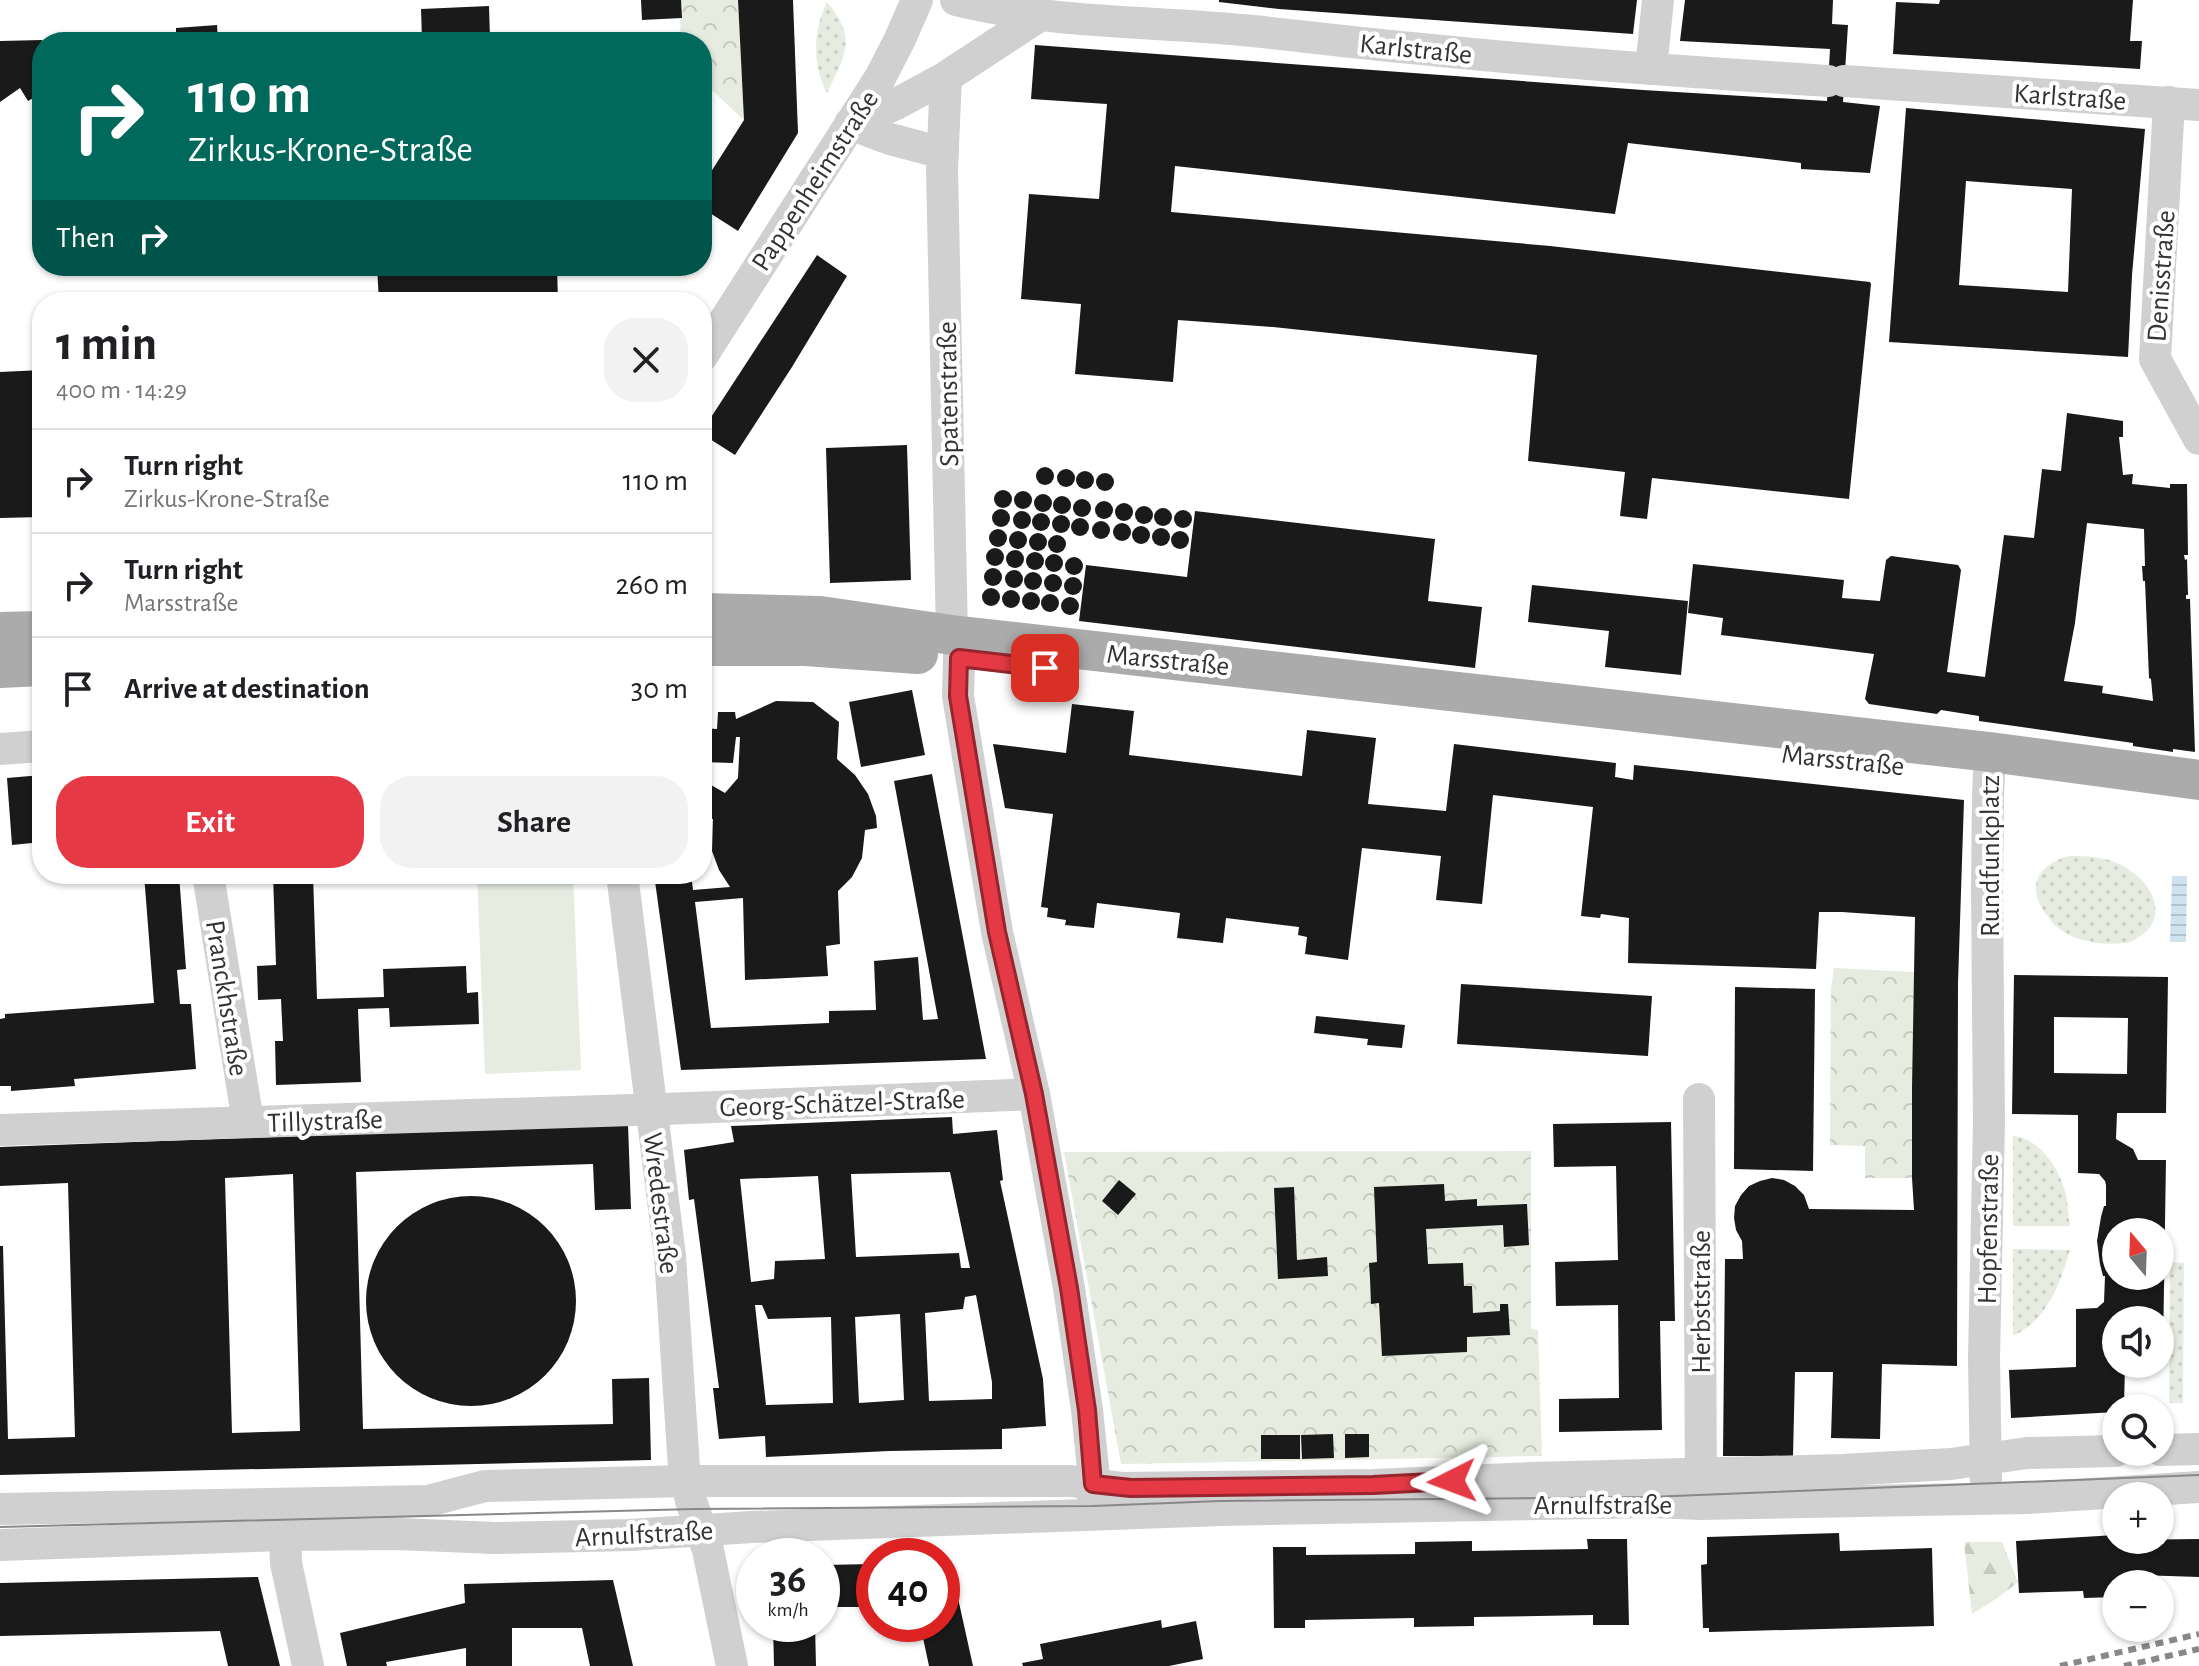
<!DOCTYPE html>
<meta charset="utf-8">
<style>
:root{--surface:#fff;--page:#f2f2f2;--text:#202124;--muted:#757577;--line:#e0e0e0;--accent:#e63946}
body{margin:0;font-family:"Alegreya Sans",sans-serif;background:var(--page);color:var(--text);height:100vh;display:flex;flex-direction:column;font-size:30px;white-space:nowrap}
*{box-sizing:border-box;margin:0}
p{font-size:26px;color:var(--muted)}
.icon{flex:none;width:44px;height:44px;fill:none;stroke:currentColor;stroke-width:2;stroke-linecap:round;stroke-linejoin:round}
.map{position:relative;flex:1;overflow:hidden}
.sheet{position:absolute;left:32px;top:292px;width:680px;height:592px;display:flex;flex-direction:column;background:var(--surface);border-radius:32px;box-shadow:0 2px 6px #0004}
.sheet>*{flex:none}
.guide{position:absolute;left:32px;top:32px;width:680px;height:244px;border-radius:32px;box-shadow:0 2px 6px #0004;background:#00695c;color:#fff;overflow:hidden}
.needle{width:52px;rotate:341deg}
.buttons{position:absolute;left:2102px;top:1218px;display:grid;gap:16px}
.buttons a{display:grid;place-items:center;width:72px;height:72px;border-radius:50%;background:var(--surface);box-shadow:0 2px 6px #0004;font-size:40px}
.speed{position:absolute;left:736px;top:1538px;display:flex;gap:16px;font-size:40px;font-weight:700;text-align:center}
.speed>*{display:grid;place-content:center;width:104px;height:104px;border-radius:50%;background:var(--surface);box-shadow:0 2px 6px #0004;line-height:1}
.speed small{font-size:20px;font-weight:400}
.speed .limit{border:12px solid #d22;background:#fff;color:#111}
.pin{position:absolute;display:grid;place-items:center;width:68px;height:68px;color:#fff;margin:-34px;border-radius:16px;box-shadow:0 4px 12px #0006}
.me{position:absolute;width:88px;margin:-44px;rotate:267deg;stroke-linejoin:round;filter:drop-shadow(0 0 6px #0008)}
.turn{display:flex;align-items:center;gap:28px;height:168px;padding:0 24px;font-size:36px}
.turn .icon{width:104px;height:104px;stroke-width:2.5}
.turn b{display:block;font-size:56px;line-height:68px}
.then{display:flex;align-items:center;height:76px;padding:0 24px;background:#0003;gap:16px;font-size:30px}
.round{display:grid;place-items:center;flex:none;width:84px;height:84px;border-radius:32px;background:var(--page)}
.overview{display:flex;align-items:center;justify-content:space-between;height:136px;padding:0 24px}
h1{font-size:48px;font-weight:700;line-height:60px}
.button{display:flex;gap:16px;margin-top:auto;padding:16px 24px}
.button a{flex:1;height:92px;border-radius:32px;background:var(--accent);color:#fff;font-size:32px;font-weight:700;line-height:92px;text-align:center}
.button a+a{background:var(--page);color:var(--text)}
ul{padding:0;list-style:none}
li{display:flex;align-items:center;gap:24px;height:104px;padding:0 24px;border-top:2px solid var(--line)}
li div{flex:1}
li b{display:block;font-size:30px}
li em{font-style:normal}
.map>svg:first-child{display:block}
.grass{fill:url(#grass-dots)}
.forest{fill:url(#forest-firs)}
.park{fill:url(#park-crowns)}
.pitch{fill:#e6ecdf}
.water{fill:url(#water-rules)}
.building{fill:#1a1a1a;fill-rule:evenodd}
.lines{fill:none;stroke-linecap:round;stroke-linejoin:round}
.minor{stroke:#d0d0d0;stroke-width:32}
.major{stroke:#ababab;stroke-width:40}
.tram{stroke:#888;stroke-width:2}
.rail{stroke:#888;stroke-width:6;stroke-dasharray:8 6;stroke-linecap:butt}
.route-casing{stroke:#96252e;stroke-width:20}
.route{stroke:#e63946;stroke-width:14}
.labels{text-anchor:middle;stroke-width:8;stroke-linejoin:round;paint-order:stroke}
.street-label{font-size:28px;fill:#333;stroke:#fff}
</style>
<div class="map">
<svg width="2199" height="1666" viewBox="0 0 2199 1666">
<defs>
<pattern id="grass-dots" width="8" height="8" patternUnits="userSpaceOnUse" patternTransform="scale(2)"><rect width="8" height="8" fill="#e6ecdf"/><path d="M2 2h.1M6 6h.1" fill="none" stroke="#c6cbc0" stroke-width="1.8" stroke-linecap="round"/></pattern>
<pattern id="forest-firs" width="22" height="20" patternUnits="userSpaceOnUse" patternTransform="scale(2)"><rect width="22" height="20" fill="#e6ecdf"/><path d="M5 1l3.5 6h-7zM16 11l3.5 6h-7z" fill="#c6cbc0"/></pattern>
<pattern id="park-crowns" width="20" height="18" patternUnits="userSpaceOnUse" patternTransform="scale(2)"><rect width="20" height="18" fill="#e6ecdf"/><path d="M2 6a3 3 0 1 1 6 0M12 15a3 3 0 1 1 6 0" fill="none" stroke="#c6cbc0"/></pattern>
<pattern id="water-rules" width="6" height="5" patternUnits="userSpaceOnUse" patternTransform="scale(2)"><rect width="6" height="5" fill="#cfe2ee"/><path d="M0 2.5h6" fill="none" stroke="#b2c2cd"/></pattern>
</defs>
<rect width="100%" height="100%" fill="#fff"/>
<!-- grass -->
<g class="grass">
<path d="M827,2C858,38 845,56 827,93C812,65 813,31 827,2Z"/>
<path d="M2069,856C2089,856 2111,857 2128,869C2154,885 2169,918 2139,937C2133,941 2129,943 2122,943C2100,946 2076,941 2058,928C2053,924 2049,918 2046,914C2025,886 2039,864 2069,856Z"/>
<path d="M2013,1136C2040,1138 2060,1170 2066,1194C2068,1204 2068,1216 2070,1226H2013Z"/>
<path d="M2013,1249L2070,1250C2060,1284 2047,1320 2013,1336Z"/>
<polygon points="2170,1262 2184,1263 2183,1403 2169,1403"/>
</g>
<!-- forest -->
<polygon class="forest" points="1964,1542 2002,1542 2018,1582 1999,1597 1972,1614"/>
<!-- park -->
<g class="park">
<polygon points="681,0 738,0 744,120 702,81 702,42 680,42"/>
<polygon points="1834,968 1914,972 1912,1178 1865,1178 1865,1146 1830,1145 1831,989"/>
<polygon points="1531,1151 1531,1329 1538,1330 1542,1456 1121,1464 1064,1152"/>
</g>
<!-- pitch -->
<polygon class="pitch" points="477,874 573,874 581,1070 485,1074"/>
<!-- water -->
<polygon class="water" points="2172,876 2187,876 2186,942 2170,942"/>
<!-- building -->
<g class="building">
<polygon points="641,0 681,0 682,18 642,20"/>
<polygon points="738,0 793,0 798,133 738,231 702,208 702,170 709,175 744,120"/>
<polygon points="1219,0 1637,0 1633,34 1279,9 1219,2"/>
<polygon points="1685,0 1833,0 1832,24 1848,25 1843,102 1880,106 1870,173 1801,169 1801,163 1628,143 1615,214 1175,166 1171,212 1550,246 1870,282 1871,284 1849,499 1652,478 1647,519 1620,516 1625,472 1528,461 1537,355 1273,327 1178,320 1173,382 1075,374 1081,304 1021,299 1029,194 1099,199 1107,104 1031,99 1035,45 1643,90 1827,101 1830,49 1680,41"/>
<polygon points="1940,0 2133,0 2130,41 2142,41 2140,69 1893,54 1896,2 1939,4"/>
<polygon points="489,6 490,39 422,41 421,9"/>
<polygon points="217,25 218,42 50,42 50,39 176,35 176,28"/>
<polygon points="42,40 42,93 28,101 20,88 0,102 0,41"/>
<path d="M1906,108L2145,129L2132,275L2128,357L1889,342ZM1966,181L2072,189L2068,292L1959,285Z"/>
<polygon points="817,255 847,276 792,367 735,455 702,434 702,431"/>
<polygon points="377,266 557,266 558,302 379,302"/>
<polygon points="42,370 42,517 0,518 0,372"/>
<path d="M2067,413L2123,421V437H2119L2123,475L2133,474L2132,484L2170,488V484H2187L2188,555H2184L2185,560L2187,559L2188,595H2186V599H2190L2195,752L2173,749V752L2133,746V743L1979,721V716L1941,710L1937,714L1869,704L1865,699L1874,654L1721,635L1723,618L1688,613L1693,564L1844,580L1842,598L1880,601L1886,560L1891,556L1958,565L1961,570L1947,672L1985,677L2004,535L2034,538L2042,469L2061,471ZM2087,523L2144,529L2145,566H2142L2143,581H2145L2149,678L2151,679L2153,701L2102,693L2103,686L2064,681L2075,623Z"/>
<polygon points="907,445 911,580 830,583 826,448"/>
<circle cx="1045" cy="476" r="9"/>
<circle cx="1066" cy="478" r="9"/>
<circle cx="1085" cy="480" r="9"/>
<circle cx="1105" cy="482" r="9"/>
<circle cx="1003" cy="499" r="9"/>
<circle cx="1023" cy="500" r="9"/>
<circle cx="1043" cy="503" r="9"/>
<circle cx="1062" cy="505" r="9"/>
<circle cx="1082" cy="508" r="9"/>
<circle cx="1104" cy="510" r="9"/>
<circle cx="1124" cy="512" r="9"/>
<circle cx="1144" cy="515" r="9"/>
<circle cx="1163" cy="517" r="9"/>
<circle cx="1001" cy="518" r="9"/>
<circle cx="1183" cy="519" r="9"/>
<polygon points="1195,511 1435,539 1428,601 1482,607 1475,668 1079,621 1086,565 1187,577"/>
<circle cx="1022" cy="520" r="9"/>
<circle cx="1041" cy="522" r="9"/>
<circle cx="1061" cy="524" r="9"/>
<circle cx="1080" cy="527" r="9"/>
<circle cx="1101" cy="530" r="9"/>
<circle cx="1122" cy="532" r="9"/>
<circle cx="1141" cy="535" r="9"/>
<circle cx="1161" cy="537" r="9"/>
<circle cx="998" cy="538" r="9"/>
<circle cx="1018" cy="540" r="9"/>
<circle cx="1180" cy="540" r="9"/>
<circle cx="1038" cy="542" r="9"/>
<circle cx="1057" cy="544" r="9"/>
<circle cx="995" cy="557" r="9"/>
<circle cx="1015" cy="559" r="9"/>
<circle cx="1035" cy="561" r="9"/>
<circle cx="1054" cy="563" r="9"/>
<circle cx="1074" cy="566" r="9"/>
<circle cx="993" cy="577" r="9"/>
<circle cx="1014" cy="579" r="9"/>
<circle cx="1033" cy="581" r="9"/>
<circle cx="1053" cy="583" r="9"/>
<circle cx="1073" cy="586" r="9"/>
<polygon points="1532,585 1688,601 1681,675 1605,667 1609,631 1528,622"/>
<circle cx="991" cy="597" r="9"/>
<circle cx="1011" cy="599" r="9"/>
<circle cx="1031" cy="601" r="9"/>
<circle cx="1050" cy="603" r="9"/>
<circle cx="1070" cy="606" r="9"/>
<polygon points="912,690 925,755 861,767 849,702"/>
<polygon points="776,701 813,702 839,722 837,759 855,775 868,794 876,816 877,828 865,830 862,858 852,877 838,891 840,944 826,946 828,976 745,980 743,898 695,902 711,1028 829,1023 829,1011 876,1010 874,961 918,957 923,1020 938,1019 894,781 932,774 986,1059 681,1070 654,874 691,874 693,890 730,887 719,870 712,851 713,819 702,817 702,770 710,770 711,785 725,793 738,778 740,737 736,737 733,763 702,762 702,728 717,729 718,712 735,712 736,719"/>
<polygon points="1072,704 1134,711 1129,755 1302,776 1307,730 1376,738 1368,804 1446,811 1454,744 1616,763 1615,777 1633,780 1634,765 1964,800 1958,983 1957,1366 1882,1364 1880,1439 1831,1438 1833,1372 1795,1372 1793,1456 1723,1456 1725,1259 1743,1259 1742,1241 1736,1230 1734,1218 1735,1206 1741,1195 1749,1186 1760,1181 1772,1178 1784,1180 1795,1186 1804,1195 1809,1209 1914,1210 1912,1178 1912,1088 1915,917 1842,912 1819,912 1816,969 1628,963 1629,918 1601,914 1600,918 1581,916 1593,807 1493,795 1482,904 1436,900 1441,856 1362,848 1348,960 1305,954 1307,937 1298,935 1299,927 1226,918 1223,943 1177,938 1180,913 1097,903 1094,928 1065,925 1066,920 1047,917 1048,908 1041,907 1053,814 1005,808 993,744 1066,753"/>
<polygon points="42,775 42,842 12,845 7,778"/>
<polygon points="144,874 179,874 186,969 177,970 180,1004 191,1004 196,1069 74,1079 75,1086 11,1091 11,1086 0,1086 0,1019 5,1018 5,1014 154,1003"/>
<polygon points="273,874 313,874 317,999 384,997 383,969 466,966 467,993 478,992 479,1024 390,1027 389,1008 358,1009 361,1082 276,1085 275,1041 283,1041 281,999 258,1000 257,966 276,965"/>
<path d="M2014,975L2168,977L2166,1113H2117L2116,1139L2133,1149L2138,1160H2166L2163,1350H2160V1320H2116V1364H2125L2124,1408H2116V1412L2011,1418L2009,1370L2076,1367V1309L2097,1308L2104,1302L2105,1276H2103L2100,1264L2097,1241L2101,1217L2104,1206H2106V1185L2105,1181L2099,1174L2078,1173V1115L2012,1114ZM2054,1017L2128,1018L2127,1074L2054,1073ZM2116,1232H2160V1276H2116Z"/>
<polygon points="1461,984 1652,996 1648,1056 1457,1044"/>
<polygon points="1735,987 1815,989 1813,1171 1734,1169"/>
<polygon points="1316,1016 1405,1025 1402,1048 1367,1045 1368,1039 1314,1033"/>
<path d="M952,1117L953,1134L997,1130L1003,1180L1000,1181L1043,1379L1046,1426L1002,1429V1449L889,1451L766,1457L765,1436L719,1439L713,1388H719L694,1199L689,1200L684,1150L734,1142L731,1126ZM950,1172L970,1268H961L959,1253L856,1257L851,1174ZM818,1176L825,1259L775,1261L774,1279L751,1282L740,1179ZM976,1295L992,1382V1399L929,1401L925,1313L963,1309L965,1297ZM755,1305H762L768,1319L831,1317L833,1403L766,1405ZM900,1314L904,1400L859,1403L855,1317Z"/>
<polygon points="1671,1122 1675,1321 1660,1321 1662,1430 1559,1432 1559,1399 1619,1398 1618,1305 1556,1306 1555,1262 1618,1260 1616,1166 1554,1167 1553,1124"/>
<path d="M628,1124L631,1209L595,1210L593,1164L356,1172L363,1429L613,1424L612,1379L649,1378L651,1460L0,1475V1246H3L8,1439L75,1437L68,1183L0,1186V1147ZM293,1174L300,1431L232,1433L225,1178Z"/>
<polygon points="1119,1180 1136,1194 1118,1215 1102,1201"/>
<polygon points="1444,1184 1445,1201 1477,1199 1477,1206 1527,1204 1529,1245 1504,1247 1503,1225 1426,1229 1428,1264 1463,1263 1464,1286 1472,1286 1473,1313 1500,1311 1500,1304 1508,1304 1510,1335 1467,1337 1467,1352 1382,1356 1379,1303 1371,1304 1370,1278 1369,1263 1377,1262 1374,1187"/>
<polygon points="1294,1187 1297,1260 1327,1257 1328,1276 1278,1279 1274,1188"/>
<circle cx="471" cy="1301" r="105"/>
<polygon points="1333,1434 1334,1458 1302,1459 1301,1435"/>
<polygon points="1345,1434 1369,1434 1369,1457 1345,1458"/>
<rect x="1261" y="1435" width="39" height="24"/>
<polygon points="1839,1533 1840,1551 1932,1548 1934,1626 1709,1632 1709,1628 1703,1628 1701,1565 1707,1564 1707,1537"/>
<polygon points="2116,1535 2116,1540 2199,1539 2199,1577 2138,1575 2138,1584 2116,1584 2116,1597 2084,1598 2083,1591 2019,1593 2016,1541"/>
<polygon points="1587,1539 1627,1539 1629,1625 1593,1625 1593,1615 1474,1617 1474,1626 1414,1627 1414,1618 1305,1620 1305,1628 1274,1628 1273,1547 1306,1547 1306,1555 1415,1554 1415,1542 1472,1541 1472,1551 1588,1549"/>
<polygon points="942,1562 950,1562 973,1666 929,1666 920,1624 942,1624"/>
<polygon points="874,1564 874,1607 831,1607 827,1612 830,1615 822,1623 822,1565"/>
<polygon points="258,1577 280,1666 228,1666 220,1631 0,1636 0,1583"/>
<polygon points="613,1580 633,1666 590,1666 582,1628 512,1628 512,1666 466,1666 466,1648 386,1662 387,1666 347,1666 340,1633 465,1603 464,1584"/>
<polygon points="1161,1620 1162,1628 1196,1621 1203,1659 1169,1666 1023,1666 1022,1663 1043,1659 1040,1644"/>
<polygon points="773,1624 815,1624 816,1666 774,1666"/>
</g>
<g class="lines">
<!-- minor -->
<g class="minor">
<path d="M956,0C1052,24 1155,21 1253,31C1309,37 1365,44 1422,49C1557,63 1693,72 1828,81"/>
<polyline points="1651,69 1658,0"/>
<polyline points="946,77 942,169 952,635"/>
<polyline points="1844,81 2199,105"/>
<polyline points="2169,102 2155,359 2199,439"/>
<polyline points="850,124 898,103 946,77 1042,14"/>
<polyline points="850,124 890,139 943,153"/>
<polyline points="702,356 880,78 900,39 917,0"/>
<polyline points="959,658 958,696 997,932 1034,1094 1069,1288 1087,1410 1093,1468 1093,1505"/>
<polyline points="0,749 42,746"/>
<polyline points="208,874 248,1122"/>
<polyline points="622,874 670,1256 684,1468 691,1501 708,1550 732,1666"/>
<polyline points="1699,1099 1701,1492"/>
<polyline points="0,1130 664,1109 1034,1094"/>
<polyline points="2160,1450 2199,1449"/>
<polyline points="1986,1480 1984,1359 1989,1121 1987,890 1988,796 1990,752"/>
<polyline points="0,1509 428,1501 485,1486 687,1481 1071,1481 1123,1488 1373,1485 1532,1478 1842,1470 1951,1464 2027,1453 2116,1451"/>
<polyline points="285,1535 286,1563 308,1666"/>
<polyline points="0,1545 285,1535 398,1534 495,1538 630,1535 752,1527 1221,1510 1649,1502 1701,1504 2029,1498 2199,1487"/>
</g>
<!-- major -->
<g class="major">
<polyline points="702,613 820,616 952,635 1990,752 2199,780"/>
<polyline points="0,632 42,631"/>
<polyline points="702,646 805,646 918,654"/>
<polyline points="0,668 42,666"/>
</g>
<!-- tram -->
<polyline class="tram" points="0,1527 694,1509 1093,1506 1220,1501 1649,1497 2199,1475"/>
<!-- rail -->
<g class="rail">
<polyline points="2060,1666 2199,1634"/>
<polyline points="2124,1666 2199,1649"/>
</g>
</g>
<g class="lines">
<!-- route casing -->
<g class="route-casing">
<polyline id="route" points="1045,668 959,658 958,696 997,932 1034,1094 1069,1288 1087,1410 1093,1484 1131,1488 1373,1485 1452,1481"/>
</g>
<!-- route -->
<use href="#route" class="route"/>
</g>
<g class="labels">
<!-- street labels -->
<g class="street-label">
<text transform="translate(1416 48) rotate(6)" y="10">Karlstraße</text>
<text transform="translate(2070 96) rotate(4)" y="10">Karlstraße</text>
<text transform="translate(814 180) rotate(-57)" y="10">Pappenheimstraße</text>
<text transform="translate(2160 276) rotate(-86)" y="10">Denisstraße</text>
<text transform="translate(947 394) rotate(-91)" y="10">Spatenstraße</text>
<text transform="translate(1168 659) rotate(6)" y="10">Marsstraße</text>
<text transform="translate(1843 759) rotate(6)" y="10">Marsstraße</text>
<text transform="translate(1989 856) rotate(-90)" y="10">Rundfunkplatz</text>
<text transform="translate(228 998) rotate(81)" y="10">Pranckhstraße</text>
<text transform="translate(842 1102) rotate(-2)" y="10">Georg-Schätzel-Straße</text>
<text transform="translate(325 1120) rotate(-2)" y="10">Tillystraße</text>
<text transform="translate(662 1203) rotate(83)" y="10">Wredestraße</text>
<text transform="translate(1987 1229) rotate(-89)" y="10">Hopfenstraße</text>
<text transform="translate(1700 1302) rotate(-90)" y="10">Herbststraße</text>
<text x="1603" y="1514">Arnulfstraße</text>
<text transform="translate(644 1533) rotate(-3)" y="10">Arnulfstraße</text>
</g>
</g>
</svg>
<div class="buttons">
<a><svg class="needle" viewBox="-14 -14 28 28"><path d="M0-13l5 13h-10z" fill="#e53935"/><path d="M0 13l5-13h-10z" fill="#757577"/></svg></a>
<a><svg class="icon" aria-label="sound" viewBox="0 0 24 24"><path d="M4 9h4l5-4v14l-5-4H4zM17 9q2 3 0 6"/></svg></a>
<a><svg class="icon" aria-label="search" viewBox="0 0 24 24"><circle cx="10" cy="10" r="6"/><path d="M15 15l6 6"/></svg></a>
<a>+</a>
<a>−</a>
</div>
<div class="speed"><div>36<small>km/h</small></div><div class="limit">40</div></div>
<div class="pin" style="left:1045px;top:668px;background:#d93025"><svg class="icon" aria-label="arrive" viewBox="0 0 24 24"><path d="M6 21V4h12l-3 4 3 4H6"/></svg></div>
<svg class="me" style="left:1452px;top:1481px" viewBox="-20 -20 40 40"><path d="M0-17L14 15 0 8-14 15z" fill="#e63946" stroke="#fff" stroke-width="4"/></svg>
<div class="guide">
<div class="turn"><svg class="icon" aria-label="right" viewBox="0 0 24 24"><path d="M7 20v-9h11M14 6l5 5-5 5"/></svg><div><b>110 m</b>Zirkus-Krone-Straße</div></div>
<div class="then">Then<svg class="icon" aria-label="right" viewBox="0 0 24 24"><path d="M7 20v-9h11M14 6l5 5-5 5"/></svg></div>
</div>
<section class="sheet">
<div class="overview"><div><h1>1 min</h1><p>400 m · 14:29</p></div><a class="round"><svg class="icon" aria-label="close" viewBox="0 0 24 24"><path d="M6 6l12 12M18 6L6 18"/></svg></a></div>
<ul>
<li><svg class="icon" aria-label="right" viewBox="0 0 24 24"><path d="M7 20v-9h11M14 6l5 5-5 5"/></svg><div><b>Turn right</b><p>Zirkus-Krone-Straße</p></div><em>110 m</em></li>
<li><svg class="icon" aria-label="right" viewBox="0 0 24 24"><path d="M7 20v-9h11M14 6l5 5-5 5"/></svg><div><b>Turn right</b><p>Marsstraße</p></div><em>260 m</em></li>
<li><svg class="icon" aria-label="arrive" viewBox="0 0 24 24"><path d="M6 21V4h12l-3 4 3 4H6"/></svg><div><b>Arrive at destination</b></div><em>30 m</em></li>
</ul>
<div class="button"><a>Exit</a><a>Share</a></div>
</section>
</div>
